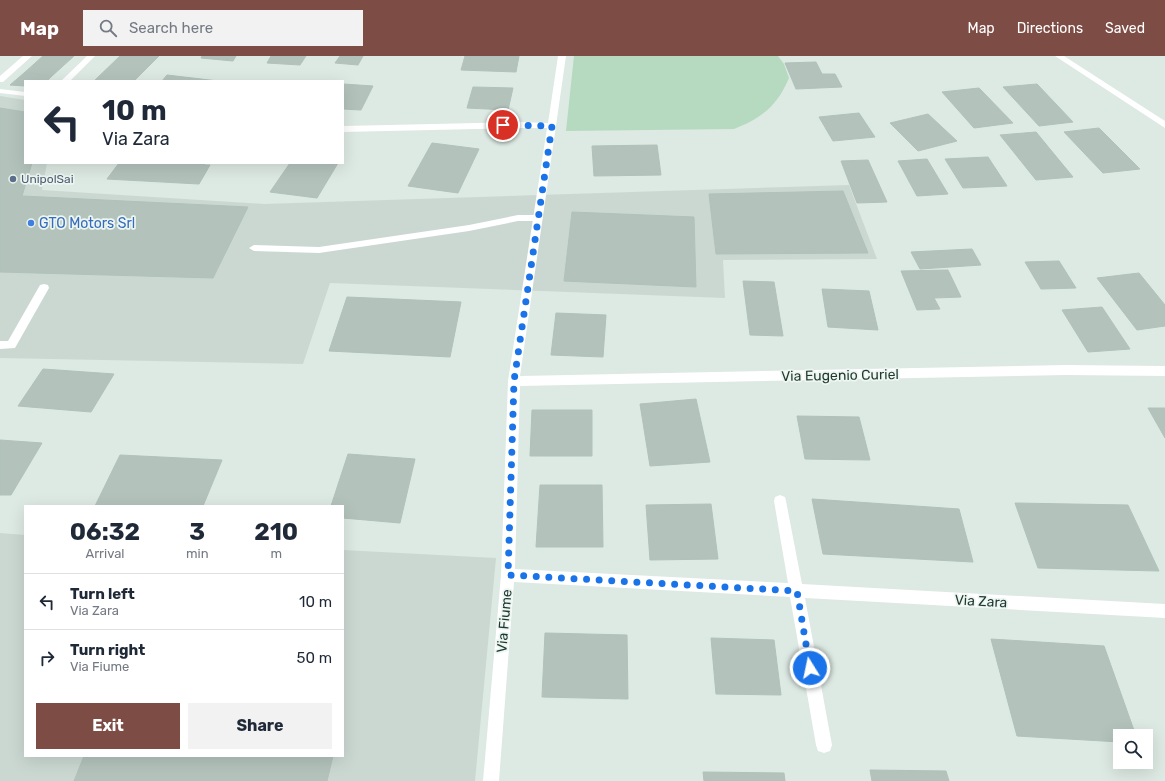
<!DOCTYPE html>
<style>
:root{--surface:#fff;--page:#f2f2f3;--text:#1f2937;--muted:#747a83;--line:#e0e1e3;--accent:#7d4c44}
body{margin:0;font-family:Rubik,sans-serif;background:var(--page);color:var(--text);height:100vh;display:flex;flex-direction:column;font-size:15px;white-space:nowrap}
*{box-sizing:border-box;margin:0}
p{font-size:13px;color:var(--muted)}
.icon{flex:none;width:22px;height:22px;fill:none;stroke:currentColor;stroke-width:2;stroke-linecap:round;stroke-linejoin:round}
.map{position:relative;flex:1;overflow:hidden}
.panel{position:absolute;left:24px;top:449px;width:320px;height:252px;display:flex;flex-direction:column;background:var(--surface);border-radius:0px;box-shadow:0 4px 16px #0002}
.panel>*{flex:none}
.guide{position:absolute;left:24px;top:24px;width:320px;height:84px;border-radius:0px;box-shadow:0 4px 16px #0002;background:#fff;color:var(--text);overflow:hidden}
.controls{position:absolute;left:1113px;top:673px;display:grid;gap:8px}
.controls a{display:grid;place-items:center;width:40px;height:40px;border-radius:0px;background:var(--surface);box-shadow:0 4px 16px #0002;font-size:20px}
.pin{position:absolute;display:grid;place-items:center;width:34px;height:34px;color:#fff;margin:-17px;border:2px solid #fff;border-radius:50%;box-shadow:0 1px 4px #0007}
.me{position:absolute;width:44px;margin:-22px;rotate:350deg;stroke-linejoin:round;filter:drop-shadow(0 0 3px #0008)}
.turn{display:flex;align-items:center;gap:14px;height:84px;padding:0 12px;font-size:18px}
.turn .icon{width:52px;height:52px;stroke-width:2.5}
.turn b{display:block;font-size:28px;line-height:34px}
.eta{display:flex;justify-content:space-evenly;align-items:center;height:68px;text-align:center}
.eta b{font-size:24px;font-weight:700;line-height:28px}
.primary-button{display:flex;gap:8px;margin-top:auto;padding:8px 12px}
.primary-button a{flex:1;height:46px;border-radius:0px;background:var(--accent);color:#fff;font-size:16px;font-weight:700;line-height:46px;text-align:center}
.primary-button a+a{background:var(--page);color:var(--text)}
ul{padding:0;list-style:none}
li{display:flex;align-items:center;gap:12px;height:56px;padding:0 12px;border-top:1px solid var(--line)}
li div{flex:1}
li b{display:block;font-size:15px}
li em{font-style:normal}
header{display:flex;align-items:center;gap:24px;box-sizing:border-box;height:56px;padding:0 20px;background:var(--accent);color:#fff}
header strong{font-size:19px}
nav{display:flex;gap:22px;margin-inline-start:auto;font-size:14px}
.search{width:280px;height:36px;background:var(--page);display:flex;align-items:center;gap:10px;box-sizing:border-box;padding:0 14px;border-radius:0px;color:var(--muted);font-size:15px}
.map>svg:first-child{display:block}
.built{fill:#cbd8d2}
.green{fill:#b6dabf}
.building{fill:#b3c3bc;stroke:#b0c2ba}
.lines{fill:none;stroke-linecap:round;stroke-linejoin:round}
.service{fill:#fff;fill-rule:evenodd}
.minor{fill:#fff;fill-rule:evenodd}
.route{stroke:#1a73e8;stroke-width:7;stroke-dasharray:0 12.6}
.service-dot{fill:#5c6f8a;stroke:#edf6f1;stroke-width:1.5}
.shop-dot{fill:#3f7fe0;stroke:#edf6f1;stroke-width:1.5}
.labels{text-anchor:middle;stroke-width:3.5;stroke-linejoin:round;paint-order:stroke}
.far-service-label{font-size:12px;fill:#4e5e75;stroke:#edf6f1;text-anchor:start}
.shop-label{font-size:14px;fill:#366cbe;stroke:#edf6f1;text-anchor:start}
.street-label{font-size:14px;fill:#1f3830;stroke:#edf6f1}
</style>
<header>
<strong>Map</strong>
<div class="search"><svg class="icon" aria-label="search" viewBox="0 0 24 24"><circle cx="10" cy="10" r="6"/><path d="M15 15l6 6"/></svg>Search here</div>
<nav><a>Map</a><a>Directions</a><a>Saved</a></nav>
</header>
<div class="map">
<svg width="1165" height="725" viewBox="0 0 1165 725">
<rect width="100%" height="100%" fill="#dde9e3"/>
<!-- built -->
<g class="built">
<polygon points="0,40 25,44 25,107 47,107 42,134 264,148 849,129 877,203 723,204 725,242 330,227 303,308 0,302"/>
<polygon points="0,477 25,479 25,700 343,700 343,494 496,502 475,725 0,725"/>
</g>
<!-- green -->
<path class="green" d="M574,0H778L784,8L789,22C777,50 762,62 734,73L566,75Z"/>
<!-- building -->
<g class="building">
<polygon points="43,0 74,0 52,20 24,17"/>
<polygon points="120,0 159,0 134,25 94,25"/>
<polygon points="202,0 236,0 233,5 201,2"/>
<polygon points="271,0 306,0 300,9 267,7"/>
<polygon points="340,0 363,0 358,9 335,7"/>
<polygon points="465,0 519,0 516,16 461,14"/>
<polygon points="816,6 822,18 835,18 842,31 796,33 785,7"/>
<polygon points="24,17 52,20 47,25 25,25 25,30 10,29"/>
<polygon points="167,19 218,25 162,25"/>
<polygon points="343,28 373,30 361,54 343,53"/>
<polygon points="1037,28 1073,66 1039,70 1003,31"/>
<polygon points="473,31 513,32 508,54 467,52"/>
<polygon points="979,32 1013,67 974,72 942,36"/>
<polygon points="0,52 25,56 25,107 32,107 22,140 248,151 213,222 0,216"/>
<polygon points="859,57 875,81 833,85 819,61"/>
<polygon points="928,58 957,85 918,95 890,67"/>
<polygon points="1099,72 1140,113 1103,117 1064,76"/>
<polygon points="1036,76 1073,121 1036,124 1000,79"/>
<polygon points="432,87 479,93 458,137 408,130"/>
<polygon points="657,89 661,119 594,120 592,90"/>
<polygon points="988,101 1007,130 963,132 945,103"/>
<polygon points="927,103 948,138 917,140 898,105"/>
<polygon points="868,104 887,146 857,147 841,105"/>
<polygon points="119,107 205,107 204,109 210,109 199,128 107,123"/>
<polygon points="290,107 338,107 317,142 270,136"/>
<polygon points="843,135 868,197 716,198 709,138"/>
<polygon points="572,156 694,161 696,231 564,225"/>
<polygon points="972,193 981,209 920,213 911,196"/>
<polygon points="1059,205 1076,232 1041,233 1025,206"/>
<polygon points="948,214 961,241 934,242 940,253 917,254 901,215"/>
<polygon points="1139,217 1165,249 1165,270 1137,274 1097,222"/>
<polygon points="743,225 774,226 783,280 750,279"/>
<polygon points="822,233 869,235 878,274 828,271"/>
<polygon points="347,241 461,246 450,301 329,295"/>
<polygon points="1102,251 1130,293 1088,296 1062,254"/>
<polygon points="556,257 606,259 603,301 551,299"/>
<polygon points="43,313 114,318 91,356 18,350"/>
<polygon points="696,343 710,406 650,410 640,348"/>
<polygon points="1148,352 1165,352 1165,382"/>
<polygon points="532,354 592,354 592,400 530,400"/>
<polygon points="797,360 859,361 870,404 805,403"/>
<polygon points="0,384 42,387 11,439 0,439"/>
<polygon points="348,398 415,403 400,467 343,462 343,450 331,450"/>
<polygon points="120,399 222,404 203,450 95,450"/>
<polygon points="540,429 602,429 603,491 536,491"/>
<polygon points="812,443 959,453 973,506 823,498"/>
<polygon points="1015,447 1128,449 1159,515 1038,512"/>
<polygon points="711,448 718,503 650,504 646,449"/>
<polygon points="545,577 627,579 628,643 542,641"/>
<polygon points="711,582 774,584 781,639 716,638"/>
<polygon points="991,583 1104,590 1136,680 1120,680 1120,686 1017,680"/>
<polygon points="84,700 333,700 327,725 74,725"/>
<polygon points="870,714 946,715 949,725 872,725"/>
<polygon points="703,716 784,717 785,725 704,725"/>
</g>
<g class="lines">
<!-- service -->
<g class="service">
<polygon points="87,0 95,0 70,25 61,25"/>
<polygon points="518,159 538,159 543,162 538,165 518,165 469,175 319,197 254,195 249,192 254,189 319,191 469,169"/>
<polygon points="44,228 48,229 49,232 15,292 0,293 0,285 8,285 40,229"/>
</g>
<!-- minor -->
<g class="minor">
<polygon points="23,0 32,0 3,26 0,26 0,20"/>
<polygon points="558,0 566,0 520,320 1066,309 1165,310 1165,320 1066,319 520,330 515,513 788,527 774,445 775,441 780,439 785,441 786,445 802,528 1165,548 1165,562 805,542 832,689 830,695 824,697 818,695 816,689 790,541 514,526 499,725 483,725 501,519 508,325 547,72 518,72 343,76 343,70 518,66 548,67"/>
<polygon points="1055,0 1064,0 1165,65 1165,72"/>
<polygon points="0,33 25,36 25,40 0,37"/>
</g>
</g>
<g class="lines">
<!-- route -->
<polyline class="route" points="503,69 552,70 514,325 508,519 797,535 810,612"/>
</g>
<!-- markers -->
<circle class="service-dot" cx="13" cy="123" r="4"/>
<circle class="shop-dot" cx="31" cy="167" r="4"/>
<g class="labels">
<!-- far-service labels -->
<g class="far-service-label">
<text x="21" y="127">UnipolSai</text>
</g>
<!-- shop labels -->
<g class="shop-label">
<text x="39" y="172">GTO Motors Srl</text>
</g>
<!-- street labels -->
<g class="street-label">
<text transform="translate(840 319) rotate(-1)" y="5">Via Eugenio Curiel</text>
<text transform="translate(981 545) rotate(3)" y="5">Via Zara</text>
<text transform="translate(504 565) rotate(-85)" y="5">Via Fiume</text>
</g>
</g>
</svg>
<div class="controls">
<a><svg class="icon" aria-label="search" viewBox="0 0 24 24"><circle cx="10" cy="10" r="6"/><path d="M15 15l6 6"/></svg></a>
</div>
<div class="pin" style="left:503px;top:69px;background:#d93025"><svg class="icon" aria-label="arrive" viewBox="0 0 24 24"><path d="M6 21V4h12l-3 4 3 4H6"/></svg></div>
<svg class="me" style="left:810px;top:612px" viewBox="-20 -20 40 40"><circle r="17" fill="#1a73e8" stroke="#fff" stroke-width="3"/><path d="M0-11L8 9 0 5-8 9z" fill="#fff"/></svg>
<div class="guide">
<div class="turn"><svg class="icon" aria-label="left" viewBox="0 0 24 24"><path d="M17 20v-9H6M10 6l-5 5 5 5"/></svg><div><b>10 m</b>Via Zara</div></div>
</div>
<section class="panel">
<div class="eta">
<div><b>06:32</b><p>Arrival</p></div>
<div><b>3</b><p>min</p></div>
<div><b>210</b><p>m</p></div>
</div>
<ul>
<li><svg class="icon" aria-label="left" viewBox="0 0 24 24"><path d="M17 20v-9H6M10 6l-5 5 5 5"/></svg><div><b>Turn left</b><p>Via Zara</p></div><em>10 m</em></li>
<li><svg class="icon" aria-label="right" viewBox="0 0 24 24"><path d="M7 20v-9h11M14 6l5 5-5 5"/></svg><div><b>Turn right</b><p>Via Fiume</p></div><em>50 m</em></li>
</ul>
<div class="primary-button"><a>Exit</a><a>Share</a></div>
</section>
</div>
